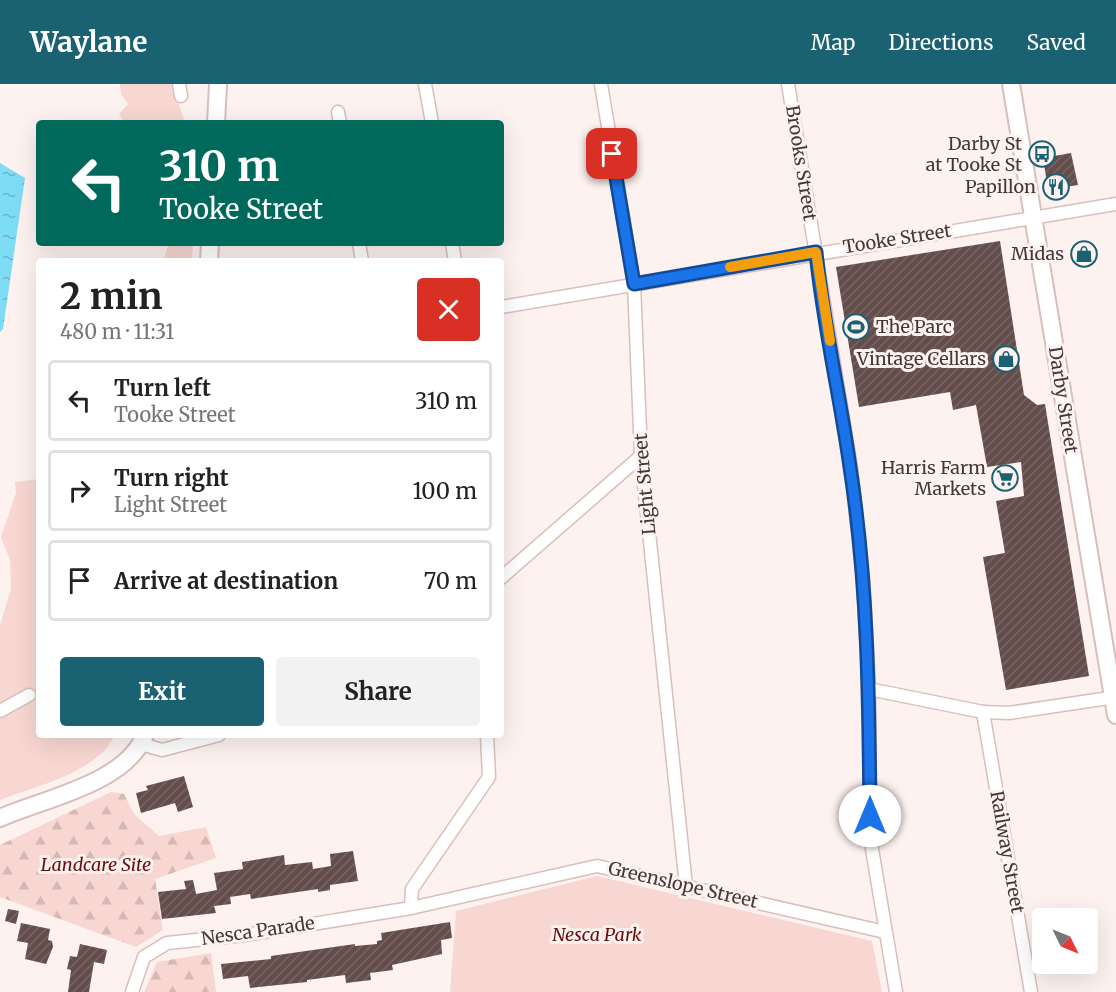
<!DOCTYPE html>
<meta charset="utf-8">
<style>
:root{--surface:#fff;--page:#f2f2f2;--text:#222;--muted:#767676;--line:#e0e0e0;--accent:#1a6171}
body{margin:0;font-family:Merriweather,serif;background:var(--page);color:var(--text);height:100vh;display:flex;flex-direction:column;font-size:22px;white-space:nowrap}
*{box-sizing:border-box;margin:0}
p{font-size:20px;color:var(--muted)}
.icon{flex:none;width:33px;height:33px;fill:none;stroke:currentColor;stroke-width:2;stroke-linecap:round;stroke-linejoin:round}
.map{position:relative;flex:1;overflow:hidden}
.side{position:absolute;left:36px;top:174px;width:468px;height:480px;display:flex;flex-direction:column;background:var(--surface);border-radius:6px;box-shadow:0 6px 24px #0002}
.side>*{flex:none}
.hud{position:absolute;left:36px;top:36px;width:468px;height:126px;border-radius:6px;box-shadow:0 6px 24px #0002;background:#00695c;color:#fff;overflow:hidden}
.needle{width:39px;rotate:133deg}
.buttons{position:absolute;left:1032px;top:824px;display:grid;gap:12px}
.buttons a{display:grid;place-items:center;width:66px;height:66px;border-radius:6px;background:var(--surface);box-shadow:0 6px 24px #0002;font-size:30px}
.pin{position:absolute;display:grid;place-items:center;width:51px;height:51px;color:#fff;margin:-26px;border-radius:12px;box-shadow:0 3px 9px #0006}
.me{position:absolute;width:66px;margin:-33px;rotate:0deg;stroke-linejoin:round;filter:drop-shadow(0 0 4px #0008)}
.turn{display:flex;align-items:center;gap:21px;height:126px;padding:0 24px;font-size:27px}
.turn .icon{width:78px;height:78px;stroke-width:2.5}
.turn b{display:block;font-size:42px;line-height:51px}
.round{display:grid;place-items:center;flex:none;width:63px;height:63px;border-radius:6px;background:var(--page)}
.headline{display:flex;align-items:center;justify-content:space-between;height:102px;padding:0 24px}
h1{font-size:36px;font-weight:700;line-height:45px}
.action{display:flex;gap:12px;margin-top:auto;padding:12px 24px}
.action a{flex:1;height:69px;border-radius:6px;background:var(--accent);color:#fff;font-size:24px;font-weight:700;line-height:69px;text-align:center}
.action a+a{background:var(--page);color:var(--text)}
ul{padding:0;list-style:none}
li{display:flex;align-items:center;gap:18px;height:81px;margin:0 12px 9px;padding:0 12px;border:3px solid var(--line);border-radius:6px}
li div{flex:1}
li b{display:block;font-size:22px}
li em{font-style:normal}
header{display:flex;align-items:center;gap:36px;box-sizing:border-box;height:84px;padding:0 30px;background:var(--accent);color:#fff}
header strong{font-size:28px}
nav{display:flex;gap:33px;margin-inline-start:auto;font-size:21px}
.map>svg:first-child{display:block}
.green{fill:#f8d7d2}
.forest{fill:url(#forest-firs)}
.water{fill:url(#water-ripples)}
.building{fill:url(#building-hatch)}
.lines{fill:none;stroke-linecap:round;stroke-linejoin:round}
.minor-casing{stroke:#d9bfbb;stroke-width:15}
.major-casing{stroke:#d9bfbb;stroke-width:20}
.minor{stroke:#fff;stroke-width:12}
.major{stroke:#fff;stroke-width:16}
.route-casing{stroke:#114b97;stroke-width:15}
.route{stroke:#1a73e8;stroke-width:10}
.slow{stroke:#f59e0b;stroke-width:10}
.labels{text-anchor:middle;stroke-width:6;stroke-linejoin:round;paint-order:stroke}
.poi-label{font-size:18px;fill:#433837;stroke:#fdf2f0;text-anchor:end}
.street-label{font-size:18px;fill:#433837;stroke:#fdf2f0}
.park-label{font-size:18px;font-style:italic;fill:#6a0e0c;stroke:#fdf2f0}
</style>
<header>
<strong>Waylane</strong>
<nav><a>Map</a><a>Directions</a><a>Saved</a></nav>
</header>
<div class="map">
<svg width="1116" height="908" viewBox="0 0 1116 908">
<defs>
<pattern id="forest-firs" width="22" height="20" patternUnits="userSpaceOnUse" patternTransform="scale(1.5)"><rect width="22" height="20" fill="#f8d7d2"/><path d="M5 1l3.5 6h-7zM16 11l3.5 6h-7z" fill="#d6b9b5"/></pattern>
<pattern id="water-ripples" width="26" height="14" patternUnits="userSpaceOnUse" patternTransform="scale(1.5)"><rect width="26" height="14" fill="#7fdcf5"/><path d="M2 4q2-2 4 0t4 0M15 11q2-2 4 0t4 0" fill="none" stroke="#6ab3c7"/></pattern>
<pattern id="building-hatch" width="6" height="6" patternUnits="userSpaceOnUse" patternTransform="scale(1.5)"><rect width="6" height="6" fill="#644e4b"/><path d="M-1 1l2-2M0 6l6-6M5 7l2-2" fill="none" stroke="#786563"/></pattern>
</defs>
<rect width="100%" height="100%" fill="#fdf2f0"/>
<!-- green -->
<g class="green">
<polygon points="120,0 172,0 185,39 124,39 119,30 128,20 121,10"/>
<polygon points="169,159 193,159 192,177 163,177"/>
<path d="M39,395V651H115C95,690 38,701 0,716V541L11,505L10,476L1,453L16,409L15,398Z"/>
<polygon points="597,792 872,857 882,908 450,908 456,827"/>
</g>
<!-- forest -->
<g class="forest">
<polygon points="111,708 124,710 134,730 159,752 206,743 216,774 155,795 163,846 136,863 0,813 0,761"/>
<polygon points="211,869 216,907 218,908 144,908 157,878"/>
</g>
<!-- water -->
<polygon class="water" points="0,79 25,94 3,245 0,248"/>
<!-- building -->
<g class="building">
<polygon points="1071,69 1078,101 1065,103 1066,108 1049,111 1043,74"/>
<polygon points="1000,157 1024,311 1037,321 1045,320 1089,592 1006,606 983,473 1005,469 996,417 1024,412 1021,378 987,383 976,321 953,326 950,308 859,323 836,183"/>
<polygon points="184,692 193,723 178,728 175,719 141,729 136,709 148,706 146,702"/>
<polygon points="353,767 358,797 330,801 330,806 318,808 318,805 251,815 250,810 230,813 231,820 214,822 216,829 162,835 158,808 186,805 184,797 193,796 196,810 217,806 214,789 243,785 242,778 284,771 285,781 312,778 313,785 331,782 330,770"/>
<polygon points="8,825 19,827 16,840 5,837"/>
<polygon points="450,838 452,854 441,856 442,870 392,881 393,886 370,889 371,896 346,899 345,891 307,896 307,898 250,904 248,892 223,895 221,880 271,875 271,872 355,860 355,862 377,860 377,857 382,856 381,849"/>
<polygon points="21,839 50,845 48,856 52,857 53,863 46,880 25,875 28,859 17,857"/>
<polygon points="80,860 107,866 104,880 94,878 89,908 68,908 71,886 67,885 70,872 77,873"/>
</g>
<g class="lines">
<!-- minor casing -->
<g class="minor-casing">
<g id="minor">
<polyline points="179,0 181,12"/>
<polyline points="425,0 432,39"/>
<polyline points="601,0 634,200 641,372 686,802"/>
<polyline points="788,0 851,384 863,495 869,605 870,753 896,908"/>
<polyline points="338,28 340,39"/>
<polyline points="359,159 362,177"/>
<polyline points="452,159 455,177"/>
<polyline points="501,223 1116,120"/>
<polyline points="501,494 641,372"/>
<polyline points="869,605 983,628 1009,629 1116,613"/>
<polyline points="0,627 29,611"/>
<polyline points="983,628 1031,908"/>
<polyline points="141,660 162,666 219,651"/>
<polyline points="411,824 412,805 489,693 487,651"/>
<polyline points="132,908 144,873 167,859 245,851 411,824 597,782 885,848"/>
</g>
</g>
<!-- major casing -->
<g class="major-casing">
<g id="major">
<polyline points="1011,0 1116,631"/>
<polyline points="216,39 218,0"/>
<polyline points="209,177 210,159"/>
<path d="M0,734C45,714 125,700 145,651"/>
</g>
</g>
<!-- minor -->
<use href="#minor" class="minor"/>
<!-- major -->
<use href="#major" class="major"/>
</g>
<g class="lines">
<!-- route casing -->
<g class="route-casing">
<path id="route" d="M612,70L634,200L816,168C823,240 840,311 850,383C868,499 869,615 870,732"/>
</g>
<!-- route -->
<use href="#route" class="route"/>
<!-- slow -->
<polyline class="slow" points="730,183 816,168 830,257"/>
</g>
<!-- icons -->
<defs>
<g id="bus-ring" transform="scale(1.35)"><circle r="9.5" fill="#fdf2f0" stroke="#1a6171" stroke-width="1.5"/><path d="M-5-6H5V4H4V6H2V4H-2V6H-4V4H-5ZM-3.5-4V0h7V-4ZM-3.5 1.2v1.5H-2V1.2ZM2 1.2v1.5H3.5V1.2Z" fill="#1a6171"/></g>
<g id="restaurant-ring" transform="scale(1.35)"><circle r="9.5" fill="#fdf2f0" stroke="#1a6171" stroke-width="1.5"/><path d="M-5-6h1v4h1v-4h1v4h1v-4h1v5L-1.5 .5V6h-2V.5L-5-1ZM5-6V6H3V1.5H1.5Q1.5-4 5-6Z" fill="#1a6171"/></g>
<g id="shop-ring" transform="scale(1.35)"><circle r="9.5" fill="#fdf2f0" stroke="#1a6171" stroke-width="1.5"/><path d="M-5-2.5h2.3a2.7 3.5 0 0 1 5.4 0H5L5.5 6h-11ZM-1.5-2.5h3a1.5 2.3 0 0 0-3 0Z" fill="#1a6171"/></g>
<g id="stadium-ring" transform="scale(1.35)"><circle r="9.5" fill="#fdf2f0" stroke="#1a6171" stroke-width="1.5"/><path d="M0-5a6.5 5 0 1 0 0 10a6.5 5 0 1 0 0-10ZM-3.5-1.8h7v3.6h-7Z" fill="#1a6171"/></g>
<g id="supermarket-ring" transform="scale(1.35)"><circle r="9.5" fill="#fdf2f0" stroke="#1a6171" stroke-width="1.5"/><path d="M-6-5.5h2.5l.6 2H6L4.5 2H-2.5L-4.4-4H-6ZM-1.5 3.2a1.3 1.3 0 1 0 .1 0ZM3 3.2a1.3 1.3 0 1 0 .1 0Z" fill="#1a6171"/></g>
</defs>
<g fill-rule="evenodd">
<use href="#bus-ring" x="1042" y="70"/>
<use href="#restaurant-ring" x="1056" y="103"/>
<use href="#shop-ring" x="1084" y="170"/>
<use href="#stadium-ring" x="856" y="243"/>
<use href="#shop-ring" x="1006" y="275"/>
<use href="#supermarket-ring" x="1005" y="394"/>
</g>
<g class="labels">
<!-- poi labels -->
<g class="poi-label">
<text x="1022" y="66">Darby St<tspan x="1022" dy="21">at Tooke St</tspan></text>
<text x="1036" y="109">Papillon</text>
<text x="1064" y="176">Midas</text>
<text x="876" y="249" text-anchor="start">The Parc</text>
<text x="986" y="281">Vintage Cellars</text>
<text x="986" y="390">Harris Farm<tspan x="986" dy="21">Markets</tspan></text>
</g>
<!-- street labels -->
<g class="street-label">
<text transform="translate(801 79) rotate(81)" y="6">Brooks Street</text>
<text transform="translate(897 155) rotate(-9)" y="6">Tooke Street</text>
<text transform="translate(1063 316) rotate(81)" y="6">Darby Street</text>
<text transform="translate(645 400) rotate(-95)" y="6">Light Street</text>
<text transform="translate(1007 768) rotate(80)" y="6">Railway Street</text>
<text transform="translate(683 801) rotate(13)" y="6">Greenslope Street</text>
<text transform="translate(258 847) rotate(-8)" y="6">Nesca Parade</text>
</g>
<!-- park labels -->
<g class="park-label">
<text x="96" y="787">Landcare Site</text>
<text x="597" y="857">Nesca Park</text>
</g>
</g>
</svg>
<div class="buttons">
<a><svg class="needle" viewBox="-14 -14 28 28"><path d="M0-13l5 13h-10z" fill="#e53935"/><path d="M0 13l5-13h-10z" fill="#767676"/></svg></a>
</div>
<div class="pin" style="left:612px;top:70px;background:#d93025"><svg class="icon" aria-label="arrive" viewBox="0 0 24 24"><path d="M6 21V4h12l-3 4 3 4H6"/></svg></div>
<svg class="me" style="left:870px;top:732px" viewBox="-20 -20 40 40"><circle r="19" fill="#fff"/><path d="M0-13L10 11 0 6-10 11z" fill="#1a73e8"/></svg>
<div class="hud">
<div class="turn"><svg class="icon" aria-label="left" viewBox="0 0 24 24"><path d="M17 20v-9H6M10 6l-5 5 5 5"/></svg><div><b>310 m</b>Tooke Street</div></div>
</div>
<section class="side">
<div class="headline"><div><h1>2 min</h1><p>480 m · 11:31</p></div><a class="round" style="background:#d93025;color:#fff"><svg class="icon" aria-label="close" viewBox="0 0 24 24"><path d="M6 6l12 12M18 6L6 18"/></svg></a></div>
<ul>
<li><svg class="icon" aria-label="left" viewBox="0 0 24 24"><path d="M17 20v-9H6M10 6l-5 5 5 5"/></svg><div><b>Turn left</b><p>Tooke Street</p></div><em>310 m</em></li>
<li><svg class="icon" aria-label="right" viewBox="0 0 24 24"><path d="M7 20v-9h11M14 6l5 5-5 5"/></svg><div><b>Turn right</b><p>Light Street</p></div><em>100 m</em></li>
<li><svg class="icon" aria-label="arrive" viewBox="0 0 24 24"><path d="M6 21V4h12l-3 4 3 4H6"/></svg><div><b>Arrive at destination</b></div><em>70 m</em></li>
</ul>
<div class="action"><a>Exit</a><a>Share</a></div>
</section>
</div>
